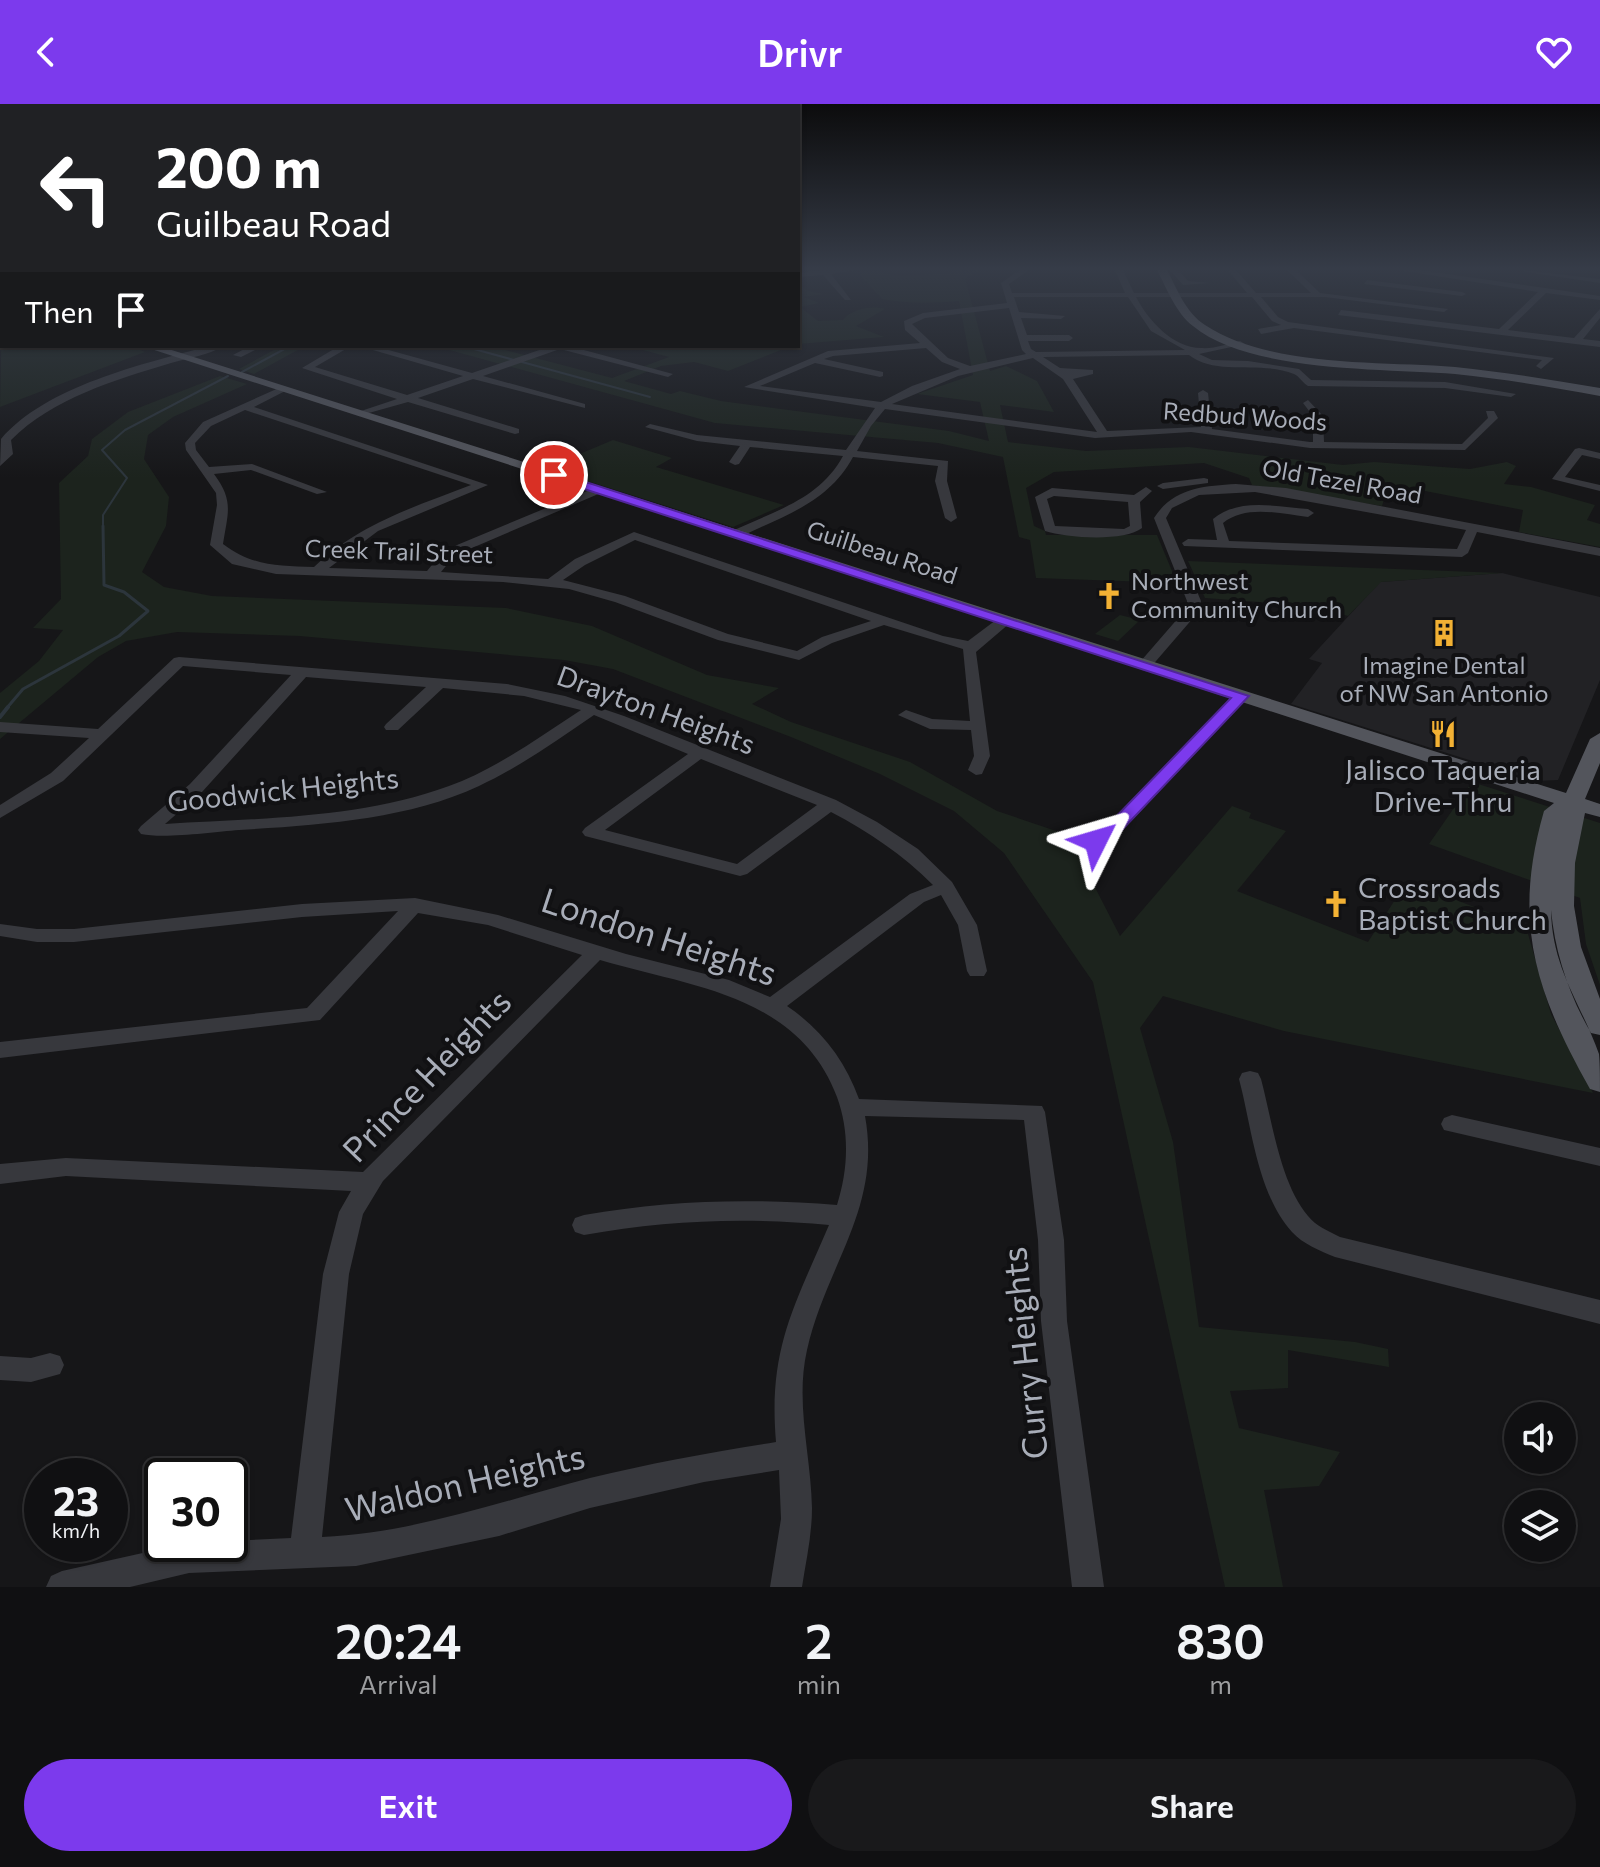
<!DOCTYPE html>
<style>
:root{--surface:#101012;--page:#19191b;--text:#f1f3f6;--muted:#9c9d9f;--line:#303032;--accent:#7c3aed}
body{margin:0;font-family:Commissioner,sans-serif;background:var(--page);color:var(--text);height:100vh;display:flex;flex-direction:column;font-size:30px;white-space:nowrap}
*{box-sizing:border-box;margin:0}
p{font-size:26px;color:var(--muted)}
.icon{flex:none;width:44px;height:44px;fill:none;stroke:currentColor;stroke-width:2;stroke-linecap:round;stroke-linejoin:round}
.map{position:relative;height:1483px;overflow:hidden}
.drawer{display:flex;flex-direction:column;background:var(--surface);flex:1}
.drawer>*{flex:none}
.hud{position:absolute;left:0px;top:0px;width:800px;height:244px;box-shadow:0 2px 6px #0004,0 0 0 2px var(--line);background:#202124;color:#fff;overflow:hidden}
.buttons{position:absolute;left:1504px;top:1298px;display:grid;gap:16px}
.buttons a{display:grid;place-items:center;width:72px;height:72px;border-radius:50%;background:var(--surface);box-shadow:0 2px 6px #0004,0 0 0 2px var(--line);font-size:40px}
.speed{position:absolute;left:24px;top:1354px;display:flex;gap:16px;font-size:40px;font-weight:700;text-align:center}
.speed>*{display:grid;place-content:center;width:104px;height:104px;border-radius:50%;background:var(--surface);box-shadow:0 2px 6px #0004,0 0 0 2px var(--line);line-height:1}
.speed small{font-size:20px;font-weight:400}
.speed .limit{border:4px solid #111;border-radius:12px;background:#fff;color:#111}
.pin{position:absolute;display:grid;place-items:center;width:68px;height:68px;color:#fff;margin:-34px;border:4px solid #fff;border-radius:50%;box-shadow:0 2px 8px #0007}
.me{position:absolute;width:88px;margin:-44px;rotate:50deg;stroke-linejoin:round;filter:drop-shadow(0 0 6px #0008)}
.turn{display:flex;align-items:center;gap:28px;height:168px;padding:0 24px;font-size:36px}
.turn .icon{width:104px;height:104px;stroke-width:2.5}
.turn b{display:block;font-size:56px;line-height:68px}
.then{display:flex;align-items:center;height:76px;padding:0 24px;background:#0003;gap:16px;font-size:30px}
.eta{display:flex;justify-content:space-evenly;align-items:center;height:136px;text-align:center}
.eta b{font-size:48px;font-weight:600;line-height:56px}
.button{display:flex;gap:16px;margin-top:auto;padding:16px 24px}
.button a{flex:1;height:92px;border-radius:48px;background:var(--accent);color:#fff;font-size:32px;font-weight:600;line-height:92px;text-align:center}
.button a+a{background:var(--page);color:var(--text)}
header{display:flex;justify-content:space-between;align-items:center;height:104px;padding:0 24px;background:var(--accent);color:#fff;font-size:36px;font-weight:600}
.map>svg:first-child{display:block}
.built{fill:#222225}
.green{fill:#1c231d}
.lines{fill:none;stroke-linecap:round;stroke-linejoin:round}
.stream-far2{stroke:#2c353c;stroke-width:2}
.stream-far1{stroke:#2c353c;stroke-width:3}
.stream{stroke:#2c353c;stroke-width:4}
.minor{fill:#37383d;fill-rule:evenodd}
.major{fill:#53555c;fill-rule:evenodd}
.route{fill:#7c3aed;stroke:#51269a;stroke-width:2}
.labels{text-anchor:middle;stroke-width:8;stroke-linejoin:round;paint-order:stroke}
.far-street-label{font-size:24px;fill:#a8adb8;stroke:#111113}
.far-poi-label{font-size:24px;fill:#a8adb8;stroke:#111113;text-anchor:start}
.street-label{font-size:28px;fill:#a8adb8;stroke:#111113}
.poi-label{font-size:28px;fill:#a8adb8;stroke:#111113}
.near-street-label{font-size:34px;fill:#a8adb8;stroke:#111113}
</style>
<header><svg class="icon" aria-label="back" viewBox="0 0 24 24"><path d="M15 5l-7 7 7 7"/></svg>Drivr<svg class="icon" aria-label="heart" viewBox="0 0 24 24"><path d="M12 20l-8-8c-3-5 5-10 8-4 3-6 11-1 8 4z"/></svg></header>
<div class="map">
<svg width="1600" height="1483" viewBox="0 0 1600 1483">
<rect width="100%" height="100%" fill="#161618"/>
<!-- built -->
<polygon class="built" points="1502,469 1600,493 1600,576 1558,676 1536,677 1291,600 1322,559 1309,555 1380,478"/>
<!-- green -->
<g class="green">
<path d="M954,166H983L965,174L990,267L1006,262L1037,277L1054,308L1000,301L1008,338L1086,347L1189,343L1343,361L1374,358L1470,365L1507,358L1516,362L1504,380L1531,383L1595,401L1587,416L1600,420V443L1519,428L1523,406L1389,380L1382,402L1252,381L1249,374L1204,359L1054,368L1026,384L1034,422L1045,427L1046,431H1157L1177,479L1036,474L1030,436L1019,433L1003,353L938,339L715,319L435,242H490L612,274L669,253L628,242H791L728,267L694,258L661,262L624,277L671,290L680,287L721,297L949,327L989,337L980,298L917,290L973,271L959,197C933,199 907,200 882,195L857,168L878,167L897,172L954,169Z"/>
<path d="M798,179L808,187L824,190L804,193L819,199L800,203L818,217L843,216C851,205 872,201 885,205L856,222L884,233L798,240Z"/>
<polygon points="2,205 2,242 132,242 145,248 0,303"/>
<polygon points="281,242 305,242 254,270 239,265"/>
<polygon points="220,272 247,280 173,313 148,331 144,355 169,393 166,422 142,468 164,483 212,492 506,504 592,522 707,571 779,584 752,600 791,618 910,658 997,707 1068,731 1120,832 1232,702 1251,709 1249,714 1286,727 1237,787 1368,838 1407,777 1526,823 1551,910 1593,989 1284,927 1163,892 1140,924 1173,1038 1199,1223 1355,1238 1388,1245 1389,1263 1288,1246 1288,1284 1230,1287 1239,1324 1340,1348 1319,1382 1264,1386 1283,1483 1225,1483 1093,878 1004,749 954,707 880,670 791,633 613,565 564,556 300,532 177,528 126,537 98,553 0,635 0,589 39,557 63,526 33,524 61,495 59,379 88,352 92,335 128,308"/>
<polygon points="613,336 672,354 656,363 784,401 733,423 546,364"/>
<polygon points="1188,457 1502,469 1381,478 1348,512 1314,502 1205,494"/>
<polygon points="1120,511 1140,516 1118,537 1095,530"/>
<polygon points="1472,678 1600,719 1600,881 1586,840 1580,794 1429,740"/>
</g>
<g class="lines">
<!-- stream-far2 -->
<g class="stream-far2">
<polyline points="463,242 514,256"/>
<polyline points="522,258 650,293"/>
<polyline points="242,268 290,242"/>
<polyline points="103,424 103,411 127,374 102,346 125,326 228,272"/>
</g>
<!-- stream-far1 -->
<polyline class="stream-far1" points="6,605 23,585 119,532 148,507 124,488 104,481 103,422"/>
<!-- stream -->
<polyline class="stream" points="0,613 8,603"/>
<!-- minor -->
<g class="minor">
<polygon points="823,166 856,166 831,170 851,196 845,196 823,171 798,173 798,169"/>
<path d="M1020,166H1029L1009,180L1012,189H1125L1115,166H1123L1134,189H1247L1228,166H1236L1256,189H1311L1287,166H1296L1320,189L1448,205L1444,208L1325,193H1261L1278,213L1288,218L1554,254L1541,265L1536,262L1542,256L1294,224L1261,230L1258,225L1281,221L1272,217L1252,193H1136C1148,216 1173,244 1201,244C1214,245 1228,240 1240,237L1245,240L1199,250L1212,256L1248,257L1299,265L1311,276L1445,278L1516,290L1511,293L1445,284L1308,282C1303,279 1299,272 1294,270C1261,256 1218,273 1189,251L1043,253L1060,264L1093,266V270L1073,275L1107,327L1201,323L1198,289L1203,286L1208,289L1212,325L1310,338H1313V312L1303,299L1308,296L1323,312L1324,338L1462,340L1488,314L1486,307H1494L1498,314L1465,346L1310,344L1191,328L1095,334L885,305L871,322L857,347L948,357L947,377L957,414L951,418L945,414L935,377L938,362L853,353C828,399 785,411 740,433H732V427C774,407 819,396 843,352L750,343L739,360L735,361L729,358L740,342L697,337L645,323L650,320L697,331L846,346L875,304L744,283L828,247L920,239L905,226L904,217L923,209L1007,199L1001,179ZM1014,193H1128L1151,227L1185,246L1036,248L1031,245L1028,237H1069L1073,234L1069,231H1027L1021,214L1061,215L1065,212L1019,208ZM1009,204L1022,246L1026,250L970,262L948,254L912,220L925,214ZM926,244L942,258L960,265L912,282L881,298L760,282L815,259L880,273L883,272V268L824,255L833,252ZM1033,254L1063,275L1097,328L892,300L958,272Z"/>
<polygon points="1170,166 1178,166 1188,177 1210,179 1183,181"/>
<polygon points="1398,166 1419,166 1600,192 1600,196 1546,189 1508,226 1574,234 1600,205 1600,214 1583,235 1600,237 1600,243 1338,211 1341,206 1499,225 1538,188"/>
<polygon points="1522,166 1600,175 1600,179 1526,168"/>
<rect x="0" y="167" width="2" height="4"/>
<polygon points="1367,176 1462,188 1466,190 1462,192 1364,180"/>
<path d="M209,242H224C209,251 188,254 171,259C115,276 53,294 11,336L13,350L0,362L1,335C46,282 143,260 209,242Z"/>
<polygon points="250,242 263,242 241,253 233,251"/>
<polygon points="339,242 351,242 315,263 407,291 463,272 359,242 374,242 472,269 551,242 569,242 673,270 668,273 560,245 483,272 585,300 585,304 473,275 418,294 519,325 519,329 515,330 408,298 358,312 358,308 397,295 302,264"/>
<path d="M281,283L289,285L254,303L488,381L378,427L329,464L427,467L440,451L457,441L599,382L603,384V388L465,447L450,457L441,468L548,475L575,455L634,428L943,532L968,537L1000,513H1010V519L976,548L990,652L982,670L976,671L968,666L974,652L971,626L930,625L898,611L906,606L932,615L970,617L963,545L884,521L832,539L799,556L718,536L615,498L569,485L503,478L276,470L232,460L210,441L217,401L216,389L186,346L185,339L203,318ZM245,306L471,381C414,403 359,420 314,463C278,462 252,462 223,440C228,408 234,397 214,370L251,366L317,390L327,388L252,360L209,363L196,346L195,339L211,322ZM635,436L871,517L822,533L797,547L728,530L625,492L563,476L585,461Z"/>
<polygon points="1579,344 1600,349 1600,355 1582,351 1565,373 1600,381 1600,387 1552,375 1575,345"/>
<polygon points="1204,374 1208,375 1208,379 1163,385 1157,382 1163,379"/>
<path d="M1236,380L1286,384L1600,444V452L1477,428L1468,449L1462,453L1184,442L1182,439L1188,435L1217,436L1213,415C1240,393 1276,403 1308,405L1314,409L1308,413C1281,410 1246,400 1223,419L1229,437L1457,445L1466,426L1255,388L1199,391L1172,404L1166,414L1201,497L1200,506L1150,564H1140V558L1186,505L1187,497L1154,414C1173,384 1203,382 1236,380Z"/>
<path d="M1052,384L1134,391L1146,383L1152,387L1140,398L1142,424C1125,438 1066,434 1045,427L1035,393ZM1054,392L1128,398L1130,422L1124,425L1055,422L1047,395Z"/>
<path d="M179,553L507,580L565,592L624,612L836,696L877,718L918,745L952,778L977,821L987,867L984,872H970L967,867L958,821L941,791L924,798L787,902C821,925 845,956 859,995L1042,1002L1045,1008L1064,1136L1067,1217L1104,1483H1072L1041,1217L1038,1136L1024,1016L865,1012C882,1104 826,1161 807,1246C795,1299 811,1351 812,1404C812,1431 806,1457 802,1483H770L781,1415L779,1366L704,1378L590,1404L499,1432L356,1462L189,1469L130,1483H46L51,1472L62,1467L183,1440H230V1437L291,1434L323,1170L339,1108L351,1087L66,1072L0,1080V1060L66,1054L363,1068L582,851L488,821L418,809L320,916L0,954V938L307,904L398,807L302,813L74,838H37L0,832V820L37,825H74L302,800L415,794L498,811L626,850L729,876L770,893L910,790L933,781C902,750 869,728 831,708L747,770L740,772L585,732L582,728L585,724L688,650L594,611C557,636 520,663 479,682C406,716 318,721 239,726C213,728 164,735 141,730L138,726L141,722L190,680L291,571L183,562L63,677L0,714V701L51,669L89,634L0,628V618L98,625L174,554ZM306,573L426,583L386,620L384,623L386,626H398L443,584L524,592L581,606C538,634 496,665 449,682C359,715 259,714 165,720L202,688ZM701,655L817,701L737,760L605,726ZM600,856C691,883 798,890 837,993C850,1029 848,1066 837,1101C751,1094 668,1096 584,1111L575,1114L572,1121L575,1128L584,1131C666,1116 747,1113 829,1121C794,1203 768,1245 776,1338C714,1348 651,1359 590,1374C502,1397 414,1429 322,1433L349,1170L363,1110L383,1077Z"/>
<polygon points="1241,587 1249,592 1246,595 1120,729 1102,741 1090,741 1087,737 1108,721 1236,589"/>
<path d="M1250,967L1258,969L1261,975C1272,1016 1280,1079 1308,1112C1316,1122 1328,1127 1340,1133L1600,1196V1220L1335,1153C1320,1147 1303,1140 1292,1128C1257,1089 1252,1024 1239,975L1242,969Z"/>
<polygon points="1452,1011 1600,1044 1600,1062 1444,1026 1441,1020 1444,1014"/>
<polygon points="50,1249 60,1252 64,1261 60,1270 31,1278 0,1276 0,1252 31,1254"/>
</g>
<!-- major -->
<g class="major">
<path d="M1157,166H1167C1177,185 1186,209 1205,221C1271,264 1378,257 1455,263C1504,268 1552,276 1600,284V292C1552,283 1504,275 1455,270C1383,264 1250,269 1193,222C1176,209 1167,185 1157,166Z"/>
<rect x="0" y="192" width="2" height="6"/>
<path d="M142,242H159L1566,689L1590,635L1600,629V659L1585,695L1600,700V713L1585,709L1575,759L1574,802L1581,843L1600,895V931L1591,929C1569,891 1555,849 1551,806C1552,865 1581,899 1599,950C1600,961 1600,977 1600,988L1590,985C1535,887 1512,818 1544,707L1554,699Z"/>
</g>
</g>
<!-- sky -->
<linearGradient id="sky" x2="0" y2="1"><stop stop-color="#0c0c0d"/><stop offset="0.44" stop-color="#363c48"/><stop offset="1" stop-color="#363c48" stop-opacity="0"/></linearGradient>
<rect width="1600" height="374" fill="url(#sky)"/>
<!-- route -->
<polygon class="route" points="550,369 558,369 1249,592 1120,728 1102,741 1089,741 1089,733 1108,721 1231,594 550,374"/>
<!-- icons -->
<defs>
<g id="church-bare" transform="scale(2.16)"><path d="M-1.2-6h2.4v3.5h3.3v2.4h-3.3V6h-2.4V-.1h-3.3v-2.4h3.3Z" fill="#f2b134" stroke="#111113" stroke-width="2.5" paint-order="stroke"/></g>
<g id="building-bare" transform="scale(2.16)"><path d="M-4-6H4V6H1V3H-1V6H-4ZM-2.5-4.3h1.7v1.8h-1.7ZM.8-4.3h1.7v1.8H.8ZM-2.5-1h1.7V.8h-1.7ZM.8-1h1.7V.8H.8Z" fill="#f2b134" stroke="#111113" stroke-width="2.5" paint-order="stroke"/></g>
<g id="restaurant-bare" transform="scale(2.16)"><path d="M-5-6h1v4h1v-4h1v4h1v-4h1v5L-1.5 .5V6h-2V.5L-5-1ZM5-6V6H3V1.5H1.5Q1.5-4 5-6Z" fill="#f2b134" stroke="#111113" stroke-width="2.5" paint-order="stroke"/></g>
</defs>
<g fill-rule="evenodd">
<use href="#church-bare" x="1109" y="492"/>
<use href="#building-bare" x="1444" y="529"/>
<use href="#restaurant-bare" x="1443" y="630"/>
<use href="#church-bare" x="1336" y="800"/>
</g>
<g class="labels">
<!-- far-street labels -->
<g class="far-street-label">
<text transform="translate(1245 313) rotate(4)" y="8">Redbud Woods</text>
<text transform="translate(1342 378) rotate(10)" y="8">Old Tezel Road</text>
<text transform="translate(399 448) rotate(2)" y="8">Creek Trail Street</text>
<text transform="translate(882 449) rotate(18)" y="8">Guilbeau Road</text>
</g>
<!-- far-poi labels -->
<g class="far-poi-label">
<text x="1131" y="486">Northwest<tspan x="1131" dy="28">Community Church</tspan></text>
<text x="1444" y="570" text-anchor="middle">Imagine Dental<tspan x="1444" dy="28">of NW San Antonio</tspan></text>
</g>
<!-- street labels -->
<g class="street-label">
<text transform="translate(656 606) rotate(20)" y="10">Drayton Heights</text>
<text transform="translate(283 686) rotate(-6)" y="10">Goodwick Heights</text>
</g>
<!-- poi labels -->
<g class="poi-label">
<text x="1443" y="676">Jalisco Taqueria<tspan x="1443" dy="32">Drive-Thru</tspan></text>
<text x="1358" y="794" text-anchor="start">Crossroads<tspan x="1358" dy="32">Baptist Church</tspan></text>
</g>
<!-- near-street labels -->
<g class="near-street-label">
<text transform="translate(659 833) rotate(18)" y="12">London Heights</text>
<text transform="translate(427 972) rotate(-46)" y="12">Prince Heights</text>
<text transform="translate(1025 1249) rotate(-96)" y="12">Curry Heights</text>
<text transform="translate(465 1379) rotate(-13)" y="12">Waldon Heights</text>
</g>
</g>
</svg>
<div class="buttons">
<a><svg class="icon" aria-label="sound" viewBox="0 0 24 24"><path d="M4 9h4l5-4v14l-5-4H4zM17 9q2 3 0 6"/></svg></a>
<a><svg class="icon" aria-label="layers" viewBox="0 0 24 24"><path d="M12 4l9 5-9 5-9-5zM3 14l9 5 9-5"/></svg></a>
</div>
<div class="speed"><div>23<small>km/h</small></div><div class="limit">30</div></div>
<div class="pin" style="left:554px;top:371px;background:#d93025"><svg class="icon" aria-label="arrive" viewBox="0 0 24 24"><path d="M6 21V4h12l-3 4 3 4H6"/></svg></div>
<svg class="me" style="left:1096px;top:737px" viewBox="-20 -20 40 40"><path d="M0-17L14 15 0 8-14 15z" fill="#7c3aed" stroke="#fff" stroke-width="4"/></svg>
<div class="hud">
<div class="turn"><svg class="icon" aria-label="left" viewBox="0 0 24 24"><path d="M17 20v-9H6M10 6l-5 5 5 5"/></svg><div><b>200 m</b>Guilbeau Road</div></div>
<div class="then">Then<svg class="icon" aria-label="arrive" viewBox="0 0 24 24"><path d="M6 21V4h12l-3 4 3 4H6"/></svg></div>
</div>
</div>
<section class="drawer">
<div class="eta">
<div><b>20:24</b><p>Arrival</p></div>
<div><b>2</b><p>min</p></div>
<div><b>830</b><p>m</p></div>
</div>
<div class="button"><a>Exit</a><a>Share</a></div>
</section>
